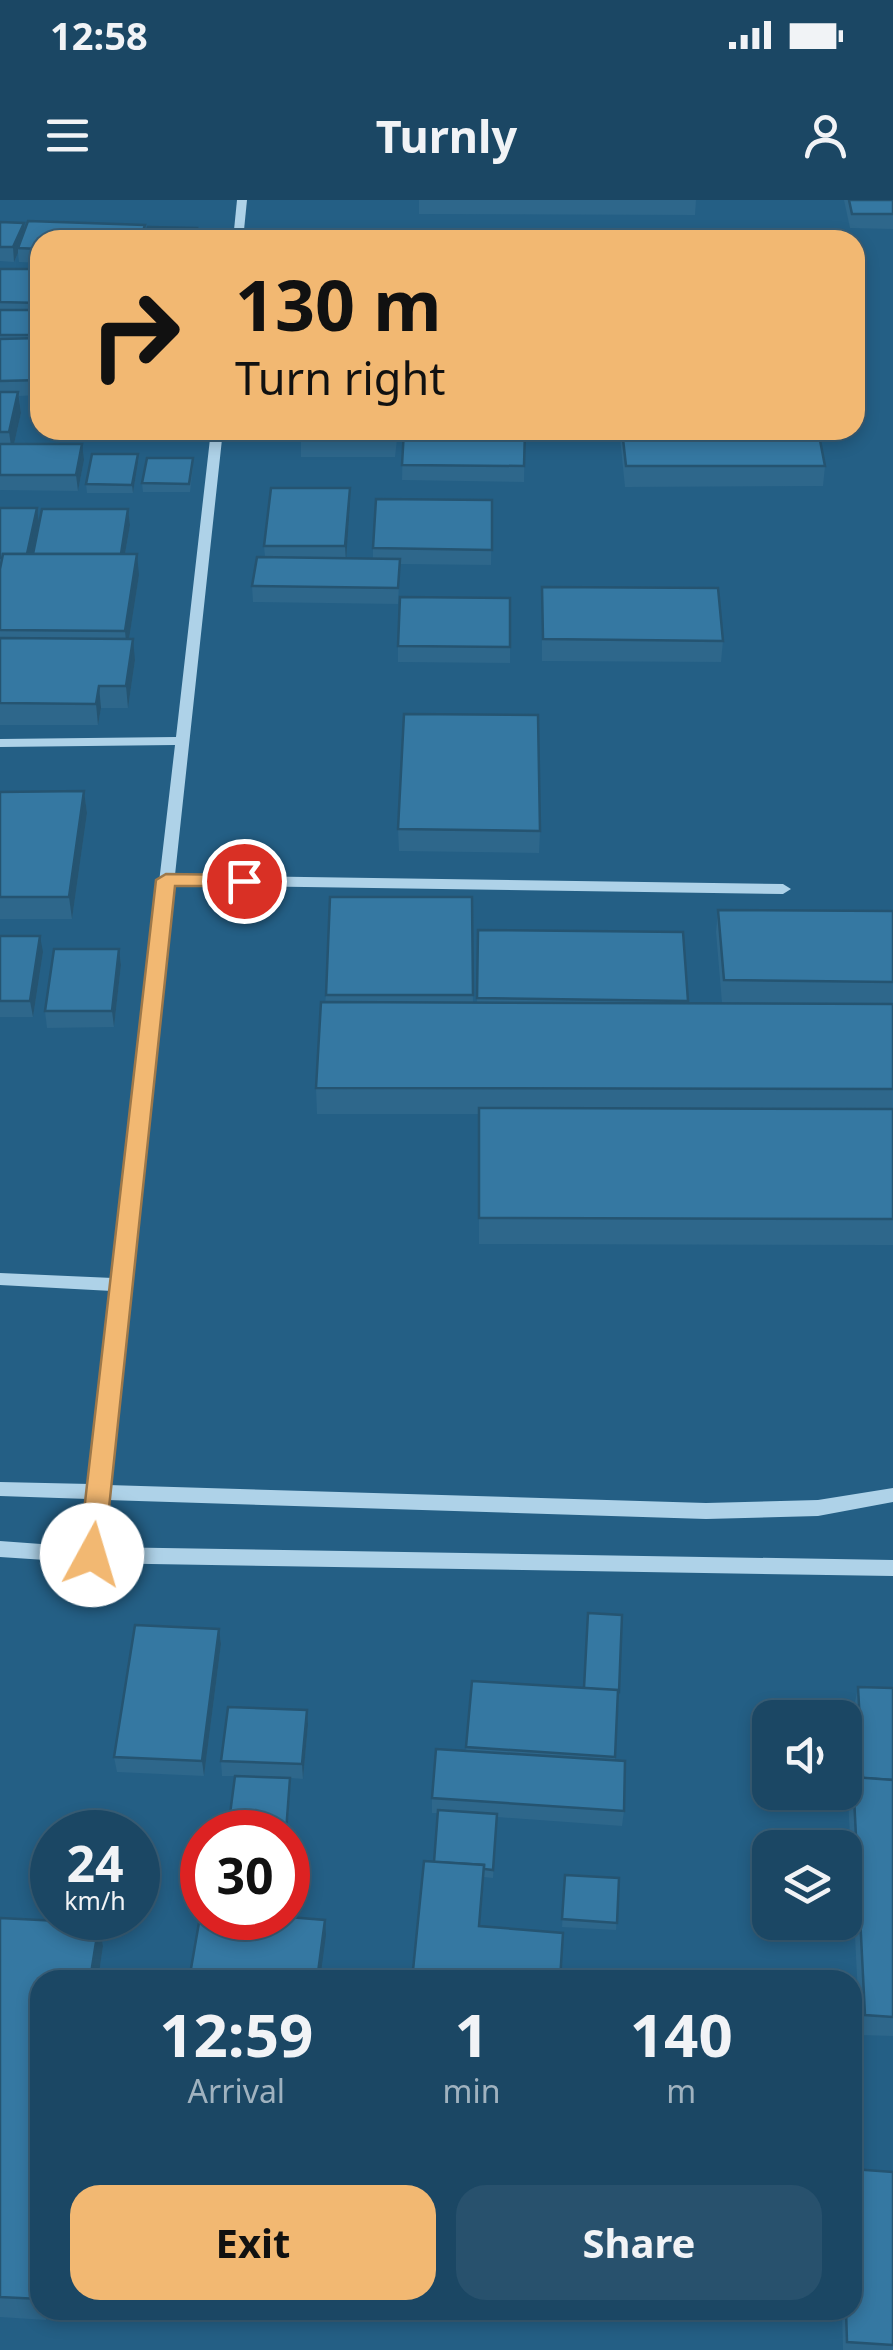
<!DOCTYPE html>
<style>
:root{--surface:#1b4764;--page:#28516d;--text:#f1f3f6;--muted:#a0b2bf;--line:#395f78;--accent:#f2b872}
body{margin:0;font-family:"Noto Sans",sans-serif;background:var(--page);color:var(--text);height:100vh;display:flex;flex-direction:column;font-size:38px;white-space:nowrap}
*{box-sizing:border-box;margin:0}
p{font-size:32px;color:var(--muted)}
.icon{flex:none;width:55px;height:55px;fill:none;stroke:currentColor;stroke-width:2;stroke-linecap:round;stroke-linejoin:round}
.map{position:relative;flex:1;overflow:hidden}
.panel{position:absolute;left:30px;top:1770px;width:832px;height:350px;display:flex;flex-direction:column;background:var(--surface);border-radius:30px;box-shadow:0 5px 15px #0003,0 0 0 2px var(--line)}
.panel>*{flex:none}
.top-card{position:absolute;left:30px;top:30px;width:835px;height:210px;border-radius:30px;box-shadow:0 5px 15px #0003,0 0 0 2px var(--line);background:#f2b872;color:#111;overflow:hidden}
.buttons{position:absolute;left:752px;top:1500px;display:grid;gap:20px}
.buttons a{display:grid;place-items:center;width:110px;height:110px;border-radius:20px;background:var(--surface);box-shadow:0 5px 15px #0003,0 0 0 2px var(--line);font-size:50px}
.speed{position:absolute;left:30px;top:1610px;display:flex;gap:20px;font-size:50px;font-weight:700;text-align:center}
.speed>*{display:grid;place-content:center;width:130px;height:130px;border-radius:50%;background:var(--surface);box-shadow:0 5px 15px #0003,0 0 0 2px var(--line);line-height:1}
.speed small{font-size:25px;font-weight:400}
.speed .limit{border:15px solid #d22;background:#fff;color:#111}
.pin{position:absolute;display:grid;place-items:center;width:85px;height:85px;color:#fff;margin:-42px;border:5px solid #fff;border-radius:50%;box-shadow:0 2px 10px #0007}
.me{position:absolute;width:110px;margin:-55px;rotate:6deg;stroke-linejoin:round;filter:drop-shadow(0 0 8px #0008)}
.turn{display:flex;align-items:center;gap:35px;height:210px;padding:0 40px;font-size:45px}
.turn .icon{width:130px;height:130px;stroke-width:2.5}
.turn b{display:block;font-size:70px;line-height:85px}
.eta{display:flex;justify-content:space-evenly;align-items:center;height:170px;text-align:center}
.eta b{font-size:60px;font-weight:700;line-height:70px}
.primary-button{display:flex;gap:20px;margin-top:auto;padding:20px 40px}
.primary-button a{flex:1;height:115px;border-radius:30px;background:var(--accent);color:#111;font-size:40px;font-weight:700;line-height:115px;text-align:center}
.primary-button a+a{background:var(--page);color:var(--text)}
.status{display:flex;justify-content:space-between;align-items:center;height:70px;padding:0 50px;background:var(--surface);direction:ltr}
.status svg{height:28px;fill:currentColor}
header{display:flex;justify-content:space-between;align-items:center;height:130px;padding:0 40px;background:var(--surface);font-size:45px;font-weight:700}
.map>svg:first-child{display:block}
.lines{fill:none;stroke-linecap:round;stroke-linejoin:round}
.minor{fill:#aed2e8;fill-rule:evenodd}
.wall{fill:#2e678b}
.shaded-wall{fill:#255471}
.building{fill:#3578a2;stroke:#255471;stroke-width:2.5}
.route{fill:#f2b872;stroke:#9d784a;stroke-width:2.5}
</style>
<div class="status"><b>12:58</b><svg viewBox="0 0 49 12"><path d="M0 12V9h3v3zM5 12V6h3v6zM10 12V3h3v9zM15 12V0h3v12zM26 1h20v11H26zM47 4h2v5h-2z"/></svg></div>
<header><svg class="icon" aria-label="menu" viewBox="0 0 24 24"><path d="M4 6h16M4 12h16M4 18h16"/></svg>Turnly<svg class="icon" aria-label="person" viewBox="0 0 24 24"><circle cx="12" cy="8" r="4"/><path d="M4 21q1-7 8-7t8 7"/></svg></header>
<div class="map">
<svg width="893" height="2150" viewBox="0 0 893 2150">
<rect width="100%" height="100%" fill="#245f85"/>
<g class="lines">
<!-- minor -->
<g class="minor">
<polygon points="237,0 247,0 243,40 233,40"/>
<polygon points="211,230 223,230 175,675 783,684 791,689 783,694 174,685 108,1285 706,1303 818,1300 893,1288 893,1302 818,1316 706,1319 107,1300 101,1347 893,1360 893,1376 91,1363 0,1357 0,1341 82,1347 88,1299 0,1296 0,1282 90,1284 112,1091 0,1085 0,1073 113,1078 175,545 0,547 0,539 176,537"/>
</g>
</g>
<!-- wall -->
<g class="wall">
<polygon points="419,0 696,0 695,15 419,14"/>
<polygon points="844,0 893,0 893,29 850,28"/>
<polygon points="28,21 145,25 146,33 148,27 197,28 198,40 40,40 40,63 19,62 18,53 14,62 0,61 0,22 24,23 25,29"/>
<polygon points="0,69 40,69 40,195 19,196 21,213 14,244 84,260 78,291 0,290"/>
<polygon points="301,230 525,230 524,282 402,280 403,239 397,239 395,257 301,257"/>
<polygon points="575,230 818,230 825,266 823,286 625,287 620,238 576,239"/>
<polygon points="138,254 138,262 133,293 87,293 86,284"/>
<polygon points="193,258 193,266 190,292 143,292 142,283"/>
<polygon points="350,288 350,303 346,358 373,359 373,348 492,300 491,365 400,364 398,404 253,402 252,386 265,357 264,346"/>
<polygon points="0,308 39,324 32,354 128,309 130,325 125,354 139,375 129,439 135,460 128,508 101,508 98,525 0,525"/>
<polygon points="542,387 723,441 721,462 542,461"/>
<polygon points="510,398 510,463 398,462 398,446"/>
<polygon points="84,591 87,613 72,719 0,719 0,592"/>
<polygon points="398,629 540,631 539,653 399,651"/>
<polygon points="472,697 473,803 477,803 478,730 683,732 687,803 846,804 722,803 716,732 718,710 893,711 893,1045 479,1044 479,914 317,914 316,888 326,795"/>
<polygon points="0,736 43,752 33,817 0,817"/>
<polygon points="119,749 121,765 114,827 47,828 45,811"/>
<polygon points="219,1429 221,1444 204,1576 117,1572 114,1557"/>
<polygon points="472,1481 619,1492 615,1560 624,1611 622,1626 497,1617 493,1678 484,1677 480,1727 412,1780 434,1662 438,1613 432,1613 432,1598 466,1551"/>
<polygon points="858,1487 893,1488 893,1836 860,1835 848,1598 853,1577 859,1578 855,1502"/>
<polygon points="307,1510 308,1525 303,1579 291,1578 287,1632 229,1632 235,1576 222,1576 221,1561"/>
<polygon points="565,1675 619,1678 616,1730 562,1727"/>
<polygon points="0,1718 99,1723 103,1746 98,1780 40,1780 40,2110 47,2110 46,2120 0,2117"/>
<polygon points="893,1972 893,2150 843,2150 842,2110 852,2110"/>
<polygon points="300,2110 390,2110 389,2119 300,2112"/>
</g>
<!-- shaded-wall -->
<g class="shaded-wall">
<polygon points="24,23 26,37 18,48 18,53 14,62 13,47"/>
<polygon points="18,192 21,213 12,253 9,232"/>
<polygon points="82,244 84,260 78,291 76,275"/>
<polygon points="138,254 138,262 133,293 132,285"/>
<polygon points="350,288 350,303 346,362 345,346"/>
<polygon points="37,308 39,324 28,373 26,358"/>
<polygon points="128,309 130,325 122,371 120,356"/>
<polygon points="137,354 139,375 127,452 125,431"/>
<polygon points="133,439 135,460 128,508 126,486"/>
<polygon points="99,486 101,508 98,525 96,504"/>
<polygon points="84,591 87,613 72,719 69,697"/>
<polygon points="40,736 43,752 33,817 30,801"/>
<polygon points="119,749 121,765 114,827 112,811"/>
<polygon points="219,1429 221,1444 204,1576 202,1561"/>
<polygon points="307,1510 308,1525 303,1579 302,1564"/>
<polygon points="325,1720 326,1735 320,1780 317,1780"/>
<polygon points="99,1723 103,1746 98,1780 90,1780"/>
</g>
<!-- building -->
<g class="building">
<polygon points="849,0 893,0 893,14 852,14"/>
<polygon points="28,21 145,25 140,40 40,40 40,49 18,48"/>
<polygon points="0,22 24,23 13,47 0,47"/>
<polygon points="148,27 197,28 194,40 144,40"/>
<polygon points="0,69 40,69 40,103 0,102"/>
<rect x="0" y="110" width="40" height="25"/>
<polygon points="40,138 40,180 0,181 0,139"/>
<polygon points="0,192 18,192 9,232 0,232"/>
<polygon points="301,230 396,230 395,236 300,236"/>
<polygon points="404,230 525,230 524,266 402,265"/>
<polygon points="622,230 818,230 825,266 626,266"/>
<polygon points="0,244 82,244 76,275 0,275"/>
<polygon points="92,254 138,254 132,285 86,284"/>
<polygon points="147,258 193,258 189,284 142,283"/>
<polygon points="271,288 350,288 345,346 264,346"/>
<polygon points="376,299 492,300 492,350 373,348"/>
<polygon points="0,308 37,308 27,354 3,354 3,358 0,358"/>
<polygon points="42,309 128,309 121,354 33,354"/>
<polygon points="3,354 137,354 125,431 0,430 0,369"/>
<polygon points="257,357 400,359 398,388 252,386"/>
<polygon points="542,387 718,388 723,441 543,439"/>
<polygon points="400,397 510,398 510,447 398,446"/>
<polygon points="0,438 133,439 126,486 99,486 96,504 0,503"/>
<polygon points="404,514 538,515 540,631 398,629"/>
<polygon points="84,591 69,697 0,697 0,592"/>
<polygon points="330,697 472,697 473,795 326,795"/>
<polygon points="718,710 893,711 893,782 724,780"/>
<polygon points="478,730 683,732 688,801 477,798"/>
<polygon points="0,736 40,736 30,801 0,801"/>
<polygon points="54,749 119,749 112,811 45,811"/>
<polygon points="321,802 893,804 893,889 316,888"/>
<polygon points="479,908 893,909 893,1019 479,1018"/>
<polygon points="588,1413 622,1415 619,1492 584,1488"/>
<polygon points="135,1425 219,1429 202,1561 114,1557"/>
<polygon points="472,1481 618,1490 615,1557 466,1547"/>
<polygon points="858,1487 893,1488 893,1580 863,1578"/>
<polygon points="228,1507 307,1510 302,1564 221,1561"/>
<polygon points="436,1549 625,1561 624,1611 432,1598"/>
<polygon points="235,1576 290,1578 286,1632 228,1629"/>
<polygon points="853,1577 893,1580 893,1817 865,1815"/>
<polygon points="438,1610 497,1614 493,1670 484,1669 484,1665 434,1662"/>
<polygon points="424,1661 484,1665 479,1726 563,1733 560,1780 412,1780"/>
<polygon points="565,1675 619,1678 617,1723 562,1719"/>
<polygon points="201,1711 202,1711 202,1718 288,1717 325,1720 317,1780 189,1780"/>
<polygon points="0,1718 99,1723 90,1780 40,1780 40,2099 0,2097"/>
<polygon points="103,1771 175,1775 174,1780 102,1780"/>
<polygon points="852,1969 893,1972 893,2145 847,2142 846,2110 852,2110"/>
</g>
<!-- route -->
<polygon class="route" points="244,675 253,681 250,686 175,686 104,1355 92,1365 79,1355 156,680 166,674"/>
</svg>
<div class="buttons">
<a><svg class="icon" aria-label="sound" viewBox="0 0 24 24"><path d="M4 9h4l5-4v14l-5-4H4zM17 9q2 3 0 6"/></svg></a>
<a><svg class="icon" aria-label="layers" viewBox="0 0 24 24"><path d="M12 4l9 5-9 5-9-5zM3 14l9 5 9-5"/></svg></a>
</div>
<div class="speed"><div>24<small>km/h</small></div><div class="limit">30</div></div>
<div class="pin" style="left:244px;top:681px;background:#d93025"><svg class="icon" aria-label="arrive" viewBox="0 0 24 24"><path d="M6 21V4h12l-3 4 3 4H6"/></svg></div>
<svg class="me" style="left:92px;top:1355px" viewBox="-20 -20 40 40"><circle r="19" fill="#fff"/><path d="M0-13L10 11 0 6-10 11z" fill="#f2b872"/></svg>
<div class="top-card">
<div class="turn"><svg class="icon" aria-label="right" viewBox="0 0 24 24"><path d="M7 20v-9h11M14 6l5 5-5 5"/></svg><div><b>130 m</b>Turn right</div></div>
</div>
<section class="panel">
<div class="eta">
<div><b>12:59</b><p>Arrival</p></div>
<div><b>1</b><p>min</p></div>
<div><b>140</b><p>m</p></div>
</div>
<div class="primary-button"><a>Exit</a><a>Share</a></div>
</section>
</div>
